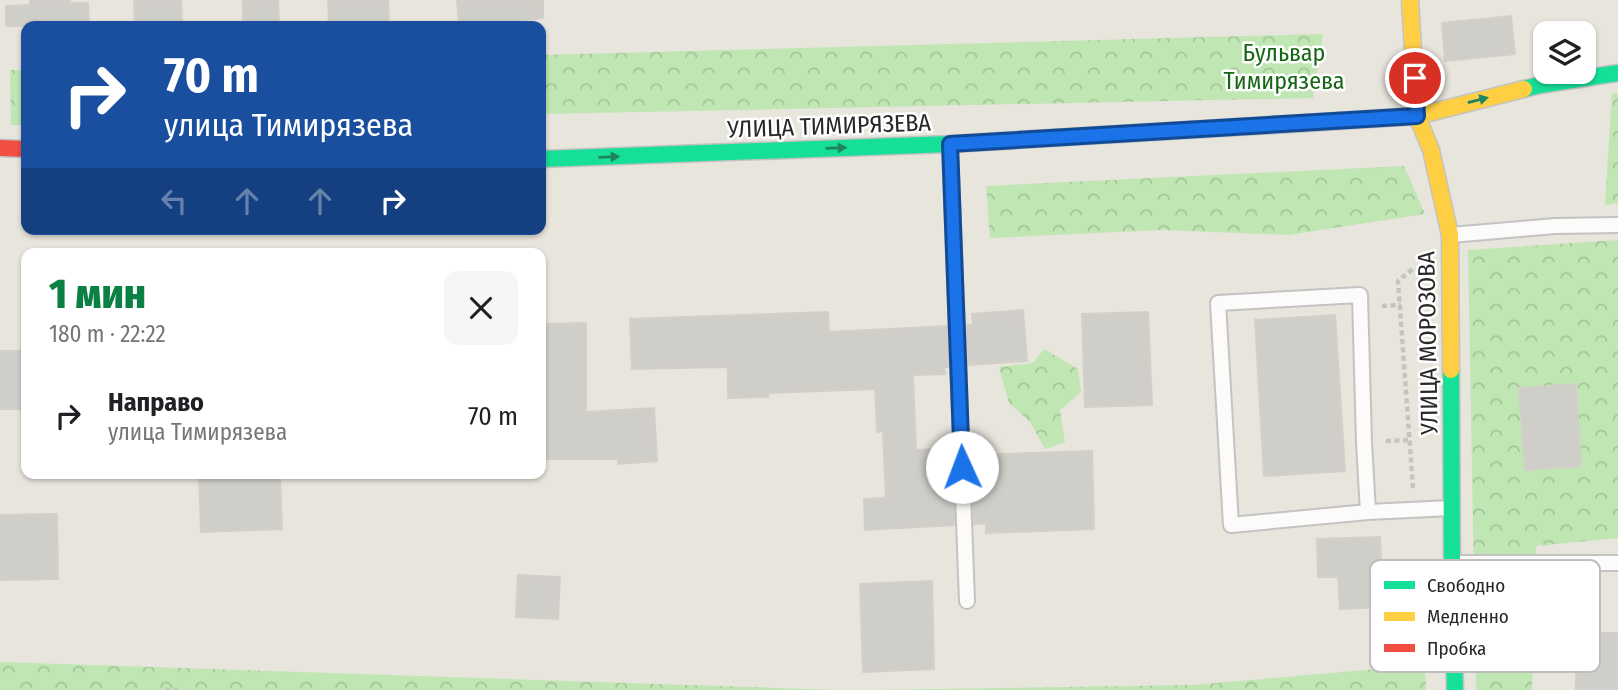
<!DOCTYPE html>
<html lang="ru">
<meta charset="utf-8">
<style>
:root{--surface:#fff;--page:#f6f6f6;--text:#202124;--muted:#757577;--accent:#0b8043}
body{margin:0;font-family:"Fira Sans Condensed",sans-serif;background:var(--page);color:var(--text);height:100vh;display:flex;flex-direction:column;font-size:26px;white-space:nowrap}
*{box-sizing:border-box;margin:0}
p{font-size:23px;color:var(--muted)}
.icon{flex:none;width:38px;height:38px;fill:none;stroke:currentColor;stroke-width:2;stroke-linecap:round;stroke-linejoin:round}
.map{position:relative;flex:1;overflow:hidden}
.side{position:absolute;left:21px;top:248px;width:525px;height:231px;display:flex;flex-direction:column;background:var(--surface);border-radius:14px;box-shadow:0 2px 5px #0004}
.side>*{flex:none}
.top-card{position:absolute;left:21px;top:21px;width:525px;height:214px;border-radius:14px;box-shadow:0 2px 5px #0004;background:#1a4fa0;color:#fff;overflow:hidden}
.fabs{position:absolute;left:1533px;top:21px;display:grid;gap:14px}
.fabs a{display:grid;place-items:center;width:63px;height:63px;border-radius:14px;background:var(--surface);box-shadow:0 2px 5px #0004;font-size:35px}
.pin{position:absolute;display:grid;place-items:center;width:60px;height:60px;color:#fff;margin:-30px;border:4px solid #fff;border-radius:50%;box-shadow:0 2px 7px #0007}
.me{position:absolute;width:77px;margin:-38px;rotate:358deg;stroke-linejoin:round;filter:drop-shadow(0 0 5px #0008)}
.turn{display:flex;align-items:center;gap:24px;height:147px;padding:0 28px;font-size:32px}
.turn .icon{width:91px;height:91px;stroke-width:2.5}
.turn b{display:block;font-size:49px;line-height:60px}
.lanes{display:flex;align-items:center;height:66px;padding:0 28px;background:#0003;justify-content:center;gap:35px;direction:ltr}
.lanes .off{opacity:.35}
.round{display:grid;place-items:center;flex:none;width:74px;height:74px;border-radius:14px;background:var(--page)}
.headline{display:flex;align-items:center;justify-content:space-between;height:119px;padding:0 28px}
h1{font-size:42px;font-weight:800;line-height:52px;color:var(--accent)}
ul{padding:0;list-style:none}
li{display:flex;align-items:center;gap:21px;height:98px;padding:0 28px}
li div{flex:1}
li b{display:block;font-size:26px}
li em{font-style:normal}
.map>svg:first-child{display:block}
.forest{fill:url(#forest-crowns)}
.building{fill:#d0cec9;stroke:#d2d0c9;stroke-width:2}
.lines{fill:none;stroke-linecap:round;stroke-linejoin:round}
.lane-casing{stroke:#c4c3c3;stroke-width:18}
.fast-casing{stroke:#c4c3c3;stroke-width:19}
.slow-casing{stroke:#c4c3c3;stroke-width:19}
.jam-casing{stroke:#c4c3c3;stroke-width:19}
.path{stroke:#c5c4c3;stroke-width:4.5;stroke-dasharray:5 3.5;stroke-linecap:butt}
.lane{stroke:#fcfbfa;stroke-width:14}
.fast{stroke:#16e098;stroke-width:16}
.slow{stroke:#ffcf43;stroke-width:16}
.jam{stroke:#f24e42;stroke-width:16}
.oneway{fill:#1f8460}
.route-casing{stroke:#114b97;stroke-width:18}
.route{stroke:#1a73e8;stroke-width:12}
.labels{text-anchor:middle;stroke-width:5;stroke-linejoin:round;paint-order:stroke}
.park-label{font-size:24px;fill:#176816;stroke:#fff}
.street-label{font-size:24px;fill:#282828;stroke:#fff}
.key{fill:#fff;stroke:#bebebe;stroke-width:2}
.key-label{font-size:19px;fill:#282828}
</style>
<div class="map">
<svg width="1618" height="690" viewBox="0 0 1618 690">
<defs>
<pattern id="forest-crowns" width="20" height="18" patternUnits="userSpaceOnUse" patternTransform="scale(1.75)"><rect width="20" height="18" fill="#bfe6b3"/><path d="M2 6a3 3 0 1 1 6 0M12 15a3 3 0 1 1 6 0" fill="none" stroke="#a4c59a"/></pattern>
</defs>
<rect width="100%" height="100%" fill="#e8e5dd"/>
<!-- forest -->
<g class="forest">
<polygon points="1323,34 1313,98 541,114 541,55"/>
<polygon points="10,70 26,70 26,125 11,125"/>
<polygon points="1618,93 1618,203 1605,205 1612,94"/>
<polygon points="1404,166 1425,214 1288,235 1161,230 990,238 986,186"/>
<polygon points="1618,240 1618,538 1536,546 1532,690 1476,690 1468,250"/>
<polygon points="1044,349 1078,369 1081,392 1060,410 1065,442 1045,449 1030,422 1009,403 999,367 1033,363"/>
<polygon points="0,662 839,690 0,690"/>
<polygon points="1425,665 1426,690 873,690 1192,685"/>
</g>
<!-- building -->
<g class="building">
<polygon points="30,0 70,0 70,3 88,3 89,26 6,26 6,6 30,5"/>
<polygon points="134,0 181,0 182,26 135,26"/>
<polygon points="243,0 278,0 279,25 243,26"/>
<polygon points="328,0 388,0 389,25 329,26"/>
<polygon points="457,0 543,0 543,18 459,25"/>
<polygon points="1511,16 1515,54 1445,61 1442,23"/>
<polygon points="1023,310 1027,361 968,365 966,325 973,325 972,314"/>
<polygon points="828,312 829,332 947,326 949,367 944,367 945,374 913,375 916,450 940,449 941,457 952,456 955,525 865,530 864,499 886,498 883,431 877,432 875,389 768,393 768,397 728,398 728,367 632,369 630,319"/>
<polygon points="1148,312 1152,405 1085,407 1082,314"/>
<polygon points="1335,315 1345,471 1264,476 1255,320"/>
<polygon points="586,323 586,412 654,408 657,461 618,464 618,459 541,459 541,324"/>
<rect x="0" y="351" width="26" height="58"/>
<polygon points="1576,384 1581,466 1525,470 1519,388"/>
<polygon points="1092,451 1094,529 986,533 986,523 974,524 971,455"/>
<polygon points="199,474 280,474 282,529 201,532"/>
<polygon points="57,514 58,579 0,580 0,515"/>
<polygon points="1380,537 1383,607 1340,609 1338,577 1318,577 1317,539"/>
<polygon points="518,575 560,577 558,619 516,617"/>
<polygon points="932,581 934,669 863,672 860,584"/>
<rect x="1576" y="633" width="42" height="57"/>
</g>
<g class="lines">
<!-- lane casing -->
<g class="lane-casing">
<g id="lane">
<polyline points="950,146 967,601"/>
<polyline points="1451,235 1555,226 1618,225"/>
<polyline points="1368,512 1364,443 1360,295 1218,303 1231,525 1368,512 1451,508"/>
<polyline points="1455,563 1618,563"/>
</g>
</g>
<!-- fast casing -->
<g class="fast-casing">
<g id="fast">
<polyline points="1524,89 1540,85 1618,73"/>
<polyline points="541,159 950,144 1306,123"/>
<polyline points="1451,370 1452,563 1455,690"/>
</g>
</g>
<!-- slow casing -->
<g class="slow-casing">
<g id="slow">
<polyline points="1410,0 1417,116 1431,150 1450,235 1451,370"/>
<polyline points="1306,123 1417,116 1524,89"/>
</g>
</g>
<!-- jam casing -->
<g class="jam-casing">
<polyline id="jam" points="0,148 26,149"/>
</g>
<!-- path -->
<g class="path">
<polyline points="1382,306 1401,305"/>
<polyline points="1386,441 1409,440"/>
<polyline points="1413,488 1398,281 1415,267"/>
<polyline points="165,690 179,690"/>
</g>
<!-- lane -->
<use href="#lane" class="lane"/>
<!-- fast -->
<use href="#fast" class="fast"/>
<!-- slow -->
<use href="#slow" class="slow"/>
<!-- jam -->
<use href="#jam" class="jam"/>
</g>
<!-- one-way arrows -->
<defs><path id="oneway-solid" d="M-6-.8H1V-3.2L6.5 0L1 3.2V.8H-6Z" transform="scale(1.75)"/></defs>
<g class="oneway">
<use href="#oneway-solid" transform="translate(1478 100) rotate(-14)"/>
<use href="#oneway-solid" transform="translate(836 148) rotate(-2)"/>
<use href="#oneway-solid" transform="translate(609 157) rotate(-2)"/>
</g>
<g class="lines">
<!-- route casing -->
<g class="route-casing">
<polyline id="route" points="962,467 950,144 1417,116 1415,78"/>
</g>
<!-- route -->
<use href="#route" class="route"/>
</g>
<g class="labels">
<!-- park labels -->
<g class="park-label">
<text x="1284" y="61">Бульвар<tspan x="1284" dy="28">Тимирязева</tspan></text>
</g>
<!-- street labels -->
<g class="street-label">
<text transform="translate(829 126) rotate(-2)" y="8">УЛИЦА ТИМИРЯЗЕВА</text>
<text transform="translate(1428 343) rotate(-91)" y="8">УЛИЦА МОРОЗОВА</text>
</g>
</g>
<!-- legend -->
<rect x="1370" y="560" width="230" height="112" rx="10" class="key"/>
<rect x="1384" y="581" width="31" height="8" fill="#16e098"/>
<rect x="1384" y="612" width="31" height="9" fill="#ffcf43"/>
<rect x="1384" y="644" width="31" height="8" fill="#f24e42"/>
<g class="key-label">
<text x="1427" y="592">Свободно</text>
<text x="1427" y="623">Медленно</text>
<text x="1427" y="655">Пробка</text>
</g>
</svg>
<div class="fabs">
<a><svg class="icon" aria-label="layers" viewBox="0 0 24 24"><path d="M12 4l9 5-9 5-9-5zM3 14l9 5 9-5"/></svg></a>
</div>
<div class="pin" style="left:1415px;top:78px;background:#d93025"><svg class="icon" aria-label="arrive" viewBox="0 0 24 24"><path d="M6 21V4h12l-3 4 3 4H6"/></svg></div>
<svg class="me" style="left:962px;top:467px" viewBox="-20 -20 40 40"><circle r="19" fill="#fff"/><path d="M0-13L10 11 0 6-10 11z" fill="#1a73e8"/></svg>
<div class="top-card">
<div class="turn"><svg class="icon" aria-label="right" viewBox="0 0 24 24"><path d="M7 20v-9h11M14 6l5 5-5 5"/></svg><div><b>70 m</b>улица Тимирязева</div></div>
<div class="lanes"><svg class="icon off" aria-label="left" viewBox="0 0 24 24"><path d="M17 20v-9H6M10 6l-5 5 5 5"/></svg><svg class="icon off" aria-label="ahead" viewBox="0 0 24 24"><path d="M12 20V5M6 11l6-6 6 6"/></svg><svg class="icon off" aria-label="ahead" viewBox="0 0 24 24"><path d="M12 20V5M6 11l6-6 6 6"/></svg><svg class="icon" aria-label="right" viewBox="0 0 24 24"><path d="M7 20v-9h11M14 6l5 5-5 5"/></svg></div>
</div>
<section class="side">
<div class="headline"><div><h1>1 мин</h1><p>180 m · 22:22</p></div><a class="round"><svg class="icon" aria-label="close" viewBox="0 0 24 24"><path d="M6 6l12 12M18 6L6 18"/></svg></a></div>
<ul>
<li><svg class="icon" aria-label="right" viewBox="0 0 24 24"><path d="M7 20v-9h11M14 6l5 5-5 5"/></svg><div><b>Направо</b><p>улица Тимирязева</p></div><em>70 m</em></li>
</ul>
</section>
</div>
